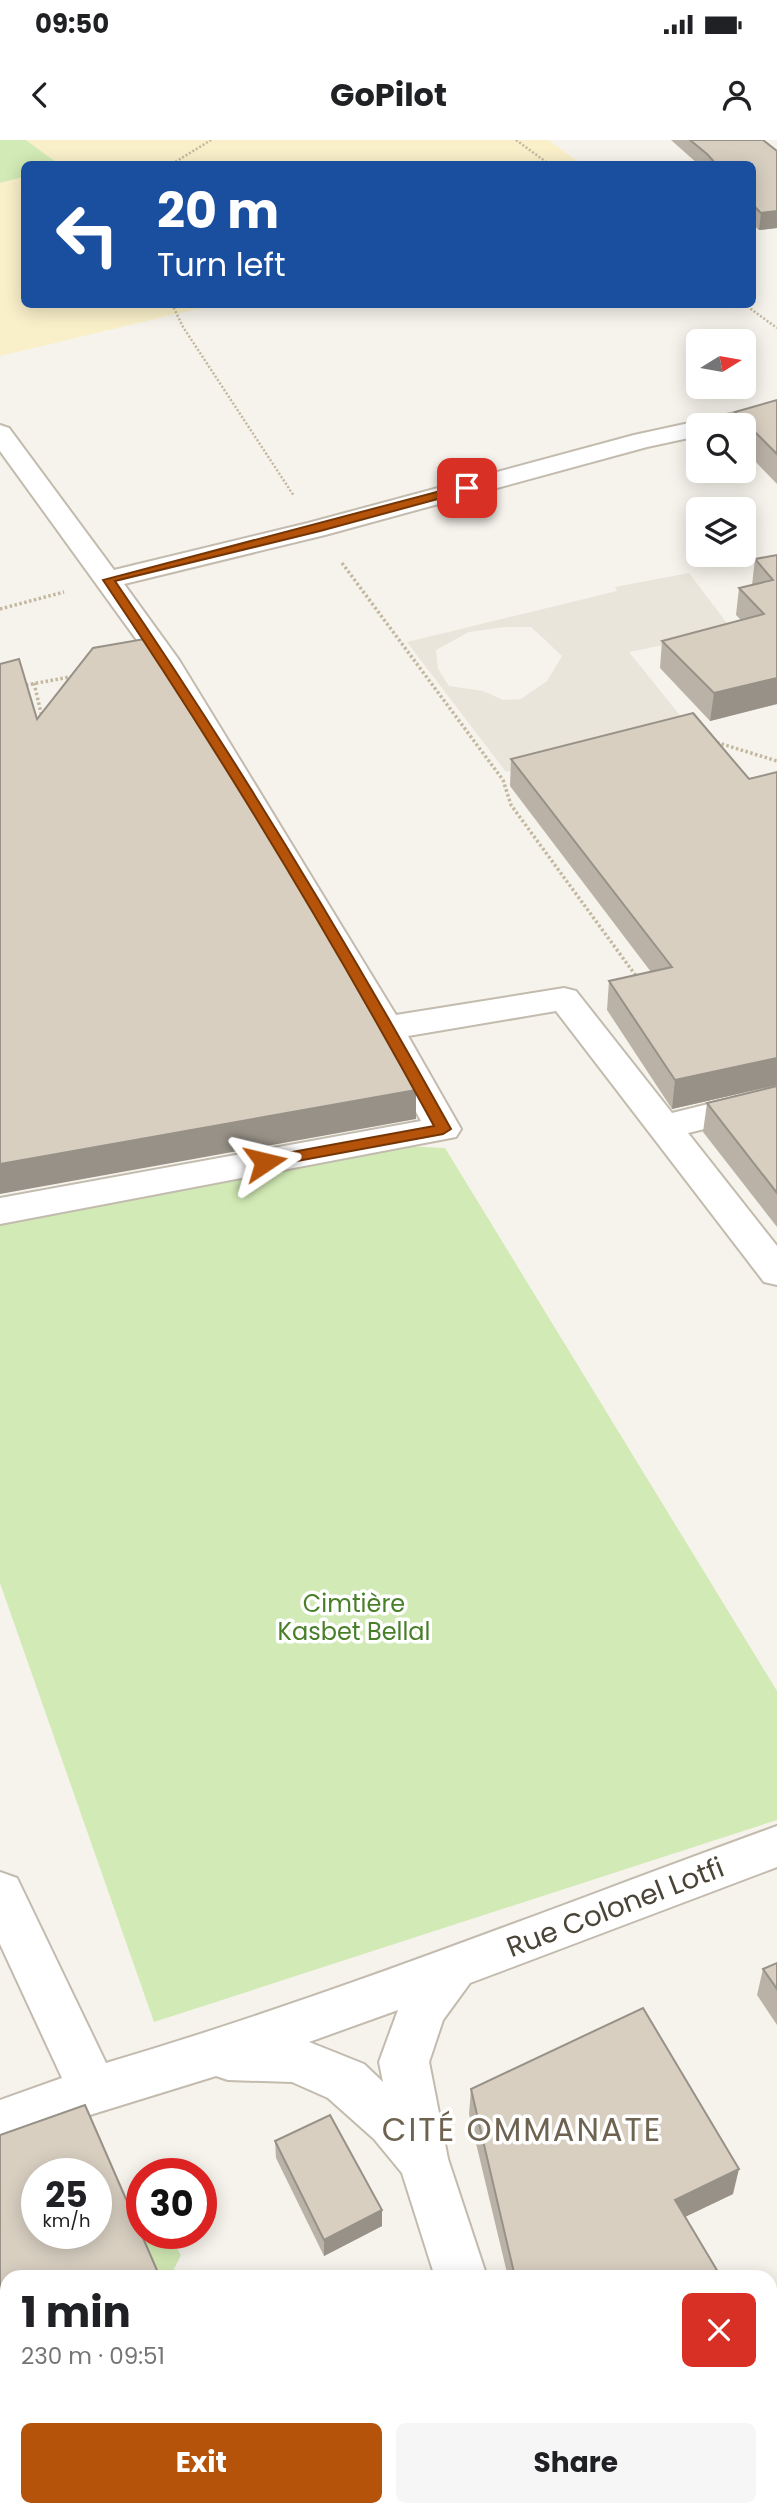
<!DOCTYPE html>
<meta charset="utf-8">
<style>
:root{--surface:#fff;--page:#f6f6f6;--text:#202124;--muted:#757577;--accent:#b45309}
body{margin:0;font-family:Poppins,sans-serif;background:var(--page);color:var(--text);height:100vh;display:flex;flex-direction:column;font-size:26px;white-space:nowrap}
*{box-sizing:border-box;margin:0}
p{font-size:23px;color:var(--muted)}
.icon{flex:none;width:38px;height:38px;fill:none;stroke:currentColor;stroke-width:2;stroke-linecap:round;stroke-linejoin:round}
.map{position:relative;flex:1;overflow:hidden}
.sheet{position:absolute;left:0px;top:2130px;width:777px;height:247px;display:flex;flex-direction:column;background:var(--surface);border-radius:21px 21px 0 0;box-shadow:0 4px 18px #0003}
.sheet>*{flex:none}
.hud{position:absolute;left:21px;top:21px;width:735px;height:147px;border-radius:10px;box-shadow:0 4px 18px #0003;background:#1a4fa0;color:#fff;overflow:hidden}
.needle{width:46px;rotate:79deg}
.controls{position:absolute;left:686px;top:189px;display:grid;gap:14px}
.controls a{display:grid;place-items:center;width:70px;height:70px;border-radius:10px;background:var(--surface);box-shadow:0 4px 18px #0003;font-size:35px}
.speed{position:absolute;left:21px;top:2018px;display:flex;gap:14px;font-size:35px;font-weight:700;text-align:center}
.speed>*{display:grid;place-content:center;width:91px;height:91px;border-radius:50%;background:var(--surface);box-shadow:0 4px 18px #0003;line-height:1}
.speed small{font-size:18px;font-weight:400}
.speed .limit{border:10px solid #d22;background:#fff;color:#111}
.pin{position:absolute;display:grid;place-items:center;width:60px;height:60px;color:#fff;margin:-30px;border-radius:14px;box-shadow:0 4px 10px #0006}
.me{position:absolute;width:77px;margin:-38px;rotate:80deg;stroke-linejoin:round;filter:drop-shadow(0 0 5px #0008)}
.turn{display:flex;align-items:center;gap:24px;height:147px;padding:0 21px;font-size:32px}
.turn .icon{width:91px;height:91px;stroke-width:2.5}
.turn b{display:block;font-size:49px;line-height:60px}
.round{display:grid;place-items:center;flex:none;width:74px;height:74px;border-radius:10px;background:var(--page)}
.summary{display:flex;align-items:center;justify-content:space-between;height:119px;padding:0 21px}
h1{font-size:42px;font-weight:700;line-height:52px}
.button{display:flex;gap:14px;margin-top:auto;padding:14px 21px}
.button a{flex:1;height:80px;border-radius:10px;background:var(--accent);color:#fff;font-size:28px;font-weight:700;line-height:80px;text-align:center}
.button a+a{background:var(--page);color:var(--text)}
.status{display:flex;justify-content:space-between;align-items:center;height:49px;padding:0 35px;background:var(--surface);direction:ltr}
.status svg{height:19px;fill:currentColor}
header{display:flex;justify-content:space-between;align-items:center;height:91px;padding:0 21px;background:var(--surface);font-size:32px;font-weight:700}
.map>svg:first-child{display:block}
.residential{fill:#eae5da;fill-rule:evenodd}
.green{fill:#d2eab5}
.sand{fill:#f9efc9}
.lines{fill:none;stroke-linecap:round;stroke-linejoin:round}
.minor-casing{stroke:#c2bbae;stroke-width:4}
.path-far1{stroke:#c4b79f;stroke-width:2.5;stroke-dasharray:2 2;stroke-linecap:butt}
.path{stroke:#c4b79f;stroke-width:3.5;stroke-dasharray:2.5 2.5;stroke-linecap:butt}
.minor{fill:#fff;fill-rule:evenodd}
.wall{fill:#bab2a6}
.shaded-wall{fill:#979187}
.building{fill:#d8cfc1;stroke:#979187;stroke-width:2;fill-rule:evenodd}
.route{fill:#b45309;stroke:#753606;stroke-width:2}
.labels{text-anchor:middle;stroke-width:7;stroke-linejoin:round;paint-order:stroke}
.park-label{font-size:24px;fill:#4a7f2a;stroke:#fff}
.near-street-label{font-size:28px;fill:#4b4439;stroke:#fff}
.near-neighbourhood-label{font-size:32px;letter-spacing:2px;fill:#6e6250;stroke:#fff}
</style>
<div class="status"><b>09:50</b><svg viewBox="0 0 49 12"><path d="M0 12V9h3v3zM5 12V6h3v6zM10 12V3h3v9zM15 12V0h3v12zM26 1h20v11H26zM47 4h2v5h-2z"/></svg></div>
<header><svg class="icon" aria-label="back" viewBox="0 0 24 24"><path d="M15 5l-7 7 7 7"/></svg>GoPilot<svg class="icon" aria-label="person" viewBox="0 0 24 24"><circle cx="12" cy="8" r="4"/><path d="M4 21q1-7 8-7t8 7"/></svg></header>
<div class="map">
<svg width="777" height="2375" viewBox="0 0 777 2375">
<rect width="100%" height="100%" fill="#f6f3ec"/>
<!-- residential -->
<path class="residential" d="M689,433L733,491L629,512L691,589L506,632L407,502L617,451L615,447ZM505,487H531L562,516L547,541L521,559L503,560L483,551L449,546L438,529L436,510L469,492Z"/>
<!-- green -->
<g class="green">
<polygon points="0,0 26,0 59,24 24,24 24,37 0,43"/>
<polygon points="403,1006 445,1008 777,1551 777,1680 154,1882 0,1443 0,1082"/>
<polygon points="159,2098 174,2104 181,2115 171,2135 173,2137 145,2137 138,2105"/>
</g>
<!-- sand -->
<g class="sand">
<polygon points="26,0 549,0 581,24 59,24"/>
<polygon points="24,37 24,164 214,165 0,216 0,43"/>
</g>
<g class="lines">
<!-- minor casing -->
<g class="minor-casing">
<g id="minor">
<polygon points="777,264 777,278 744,286 698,285 698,296 647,307 325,395 124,444 179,520 396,875 564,848 576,851 672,973 777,947 777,971 688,993 777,1106 777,1145 764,1142 556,871 408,896 461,989 456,997 0,1084 0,1058 421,981 370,888 152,521 0,311 0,285 9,288 114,430 308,383 634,295"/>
<path d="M777,1686V1727L470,1843L443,1880L429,1922L448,2019L487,2137H435L402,2033L374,1999L328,1958L292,1942L228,1940L216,1936L93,1974L0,2008V1960L62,1938L0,1804V1732L17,1738L106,1923C333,1856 554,1767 777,1686ZM398,1870L379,1922L383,1942L364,1924L309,1902Z"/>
<polygon points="345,2370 410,2370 408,2375 343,2375"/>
<polygon points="516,2370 573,2370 575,2375 518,2375"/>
</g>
</g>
<!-- path-far1 -->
<g class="path-far1">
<polyline points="516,0 549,24"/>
<polyline points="172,24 211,0"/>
<polyline points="172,164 183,187 294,356"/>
<polyline points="744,164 777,188"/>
</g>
<!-- path -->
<g class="path">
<polyline points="342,423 503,640 511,665 639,840"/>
<polyline points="0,469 64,452"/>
<polyline points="34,543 42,577"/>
<polyline points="21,546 75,536"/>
<polyline points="712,601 777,621"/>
</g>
<!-- minor -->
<use href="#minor" class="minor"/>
</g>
<!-- wall -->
<g class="wall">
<polygon points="671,0 763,0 777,11 777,88 759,90 752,84 752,24 698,24"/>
<polygon points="777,260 777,344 744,310 744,285 734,285 735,272"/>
<polygon points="777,415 777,564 710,581 660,528 662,501 741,480 736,475 739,448 752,445 755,419"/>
<polygon points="511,619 749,639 777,632 777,945 672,969 607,870 609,841 651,832 510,646"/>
<polygon points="777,946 777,1087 703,992 707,963"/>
<polygon points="777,1823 777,1885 757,1855 763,1829"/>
<polygon points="471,1949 733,2054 685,2077 721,2137 508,2137 469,1974"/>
<polygon points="275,2001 382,2070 382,2086 324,2116 276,2018"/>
<polygon points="626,2370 770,2370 777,2375 629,2375"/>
</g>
<!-- shaded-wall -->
<g class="shaded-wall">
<polygon points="777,71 777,88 759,90 761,73"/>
<polygon points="777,538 777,564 710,581 714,553"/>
<polygon points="777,918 777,945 672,969 675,940"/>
<polygon points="416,950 416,979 0,1054 0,1024"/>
<polygon points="739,2029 733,2054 670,2084 675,2060"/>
<polygon points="382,2070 382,2086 324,2116 324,2100"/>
</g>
<!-- building -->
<g class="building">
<polygon points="690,0 763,0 777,11 777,71 761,73 752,64 752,24 716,24 707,14"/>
<polygon points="777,260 777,314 735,272"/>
<polygon points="777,415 777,538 714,553 662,501 764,474 739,448 773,440 755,419"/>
<polygon points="150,498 301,749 416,950 0,1024 0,524 19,519 37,579 93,508"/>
<polygon points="693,573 749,639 777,632 777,918 675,940 609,841 672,827 511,619"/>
<polygon points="777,946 777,1053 707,963"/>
<polygon points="777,1823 777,1849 763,1829"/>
<polygon points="643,1868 739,2029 675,2060 721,2137 515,2137 471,1949"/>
<path d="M85,1965L160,2137H7V2370H261L263,2375H0V1995ZM37,2034H96V2093H37Z"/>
<polygon points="330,1975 382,2070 324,2100 275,2001"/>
<polygon points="770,2217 777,2229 777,2375 645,2375 642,2370 770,2370"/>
</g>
<!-- route -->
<path class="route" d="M467,344L471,345V350L320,391L115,441C236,618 347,802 451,989L443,994L265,1027L260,1025L258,1022L260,1018L265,1017L434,986C332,799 222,616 103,440Z"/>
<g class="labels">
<!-- park labels -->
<g class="park-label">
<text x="354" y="1472">Cimtière<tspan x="354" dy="28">Kasbet Bellal</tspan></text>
</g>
<!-- near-street labels -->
<g class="near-street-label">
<text transform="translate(615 1767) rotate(-21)" y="10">Rue Colonel Lotfi</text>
</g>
<!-- near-neighbourhood labels -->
<g class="near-neighbourhood-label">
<text x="522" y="2001">CITÉ OMMANATE</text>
</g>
</g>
</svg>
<div class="controls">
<a><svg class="needle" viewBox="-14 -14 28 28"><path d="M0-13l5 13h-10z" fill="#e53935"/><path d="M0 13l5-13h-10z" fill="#757577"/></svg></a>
<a><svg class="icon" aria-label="search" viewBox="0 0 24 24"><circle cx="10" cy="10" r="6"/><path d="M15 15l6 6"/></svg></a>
<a><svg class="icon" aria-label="layers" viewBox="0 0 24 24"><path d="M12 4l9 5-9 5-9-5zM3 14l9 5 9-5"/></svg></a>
</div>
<div class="speed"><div>25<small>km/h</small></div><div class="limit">30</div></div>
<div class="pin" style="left:467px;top:348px;background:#d93025"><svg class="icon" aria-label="arrive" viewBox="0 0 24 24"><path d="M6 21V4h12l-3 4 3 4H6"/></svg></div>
<svg class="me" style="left:265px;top:1022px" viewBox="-20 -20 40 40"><path d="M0-17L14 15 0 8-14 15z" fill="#b45309" stroke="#fff" stroke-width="4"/></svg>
<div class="hud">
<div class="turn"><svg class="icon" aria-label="left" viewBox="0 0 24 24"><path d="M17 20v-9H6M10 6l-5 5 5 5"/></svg><div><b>20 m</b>Turn left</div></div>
</div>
<section class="sheet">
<div class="summary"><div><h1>1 min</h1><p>230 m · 09:51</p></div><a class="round" style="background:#d93025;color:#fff"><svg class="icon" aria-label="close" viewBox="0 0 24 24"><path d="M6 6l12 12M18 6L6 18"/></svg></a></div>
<div class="button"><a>Exit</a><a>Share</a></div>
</section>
</div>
